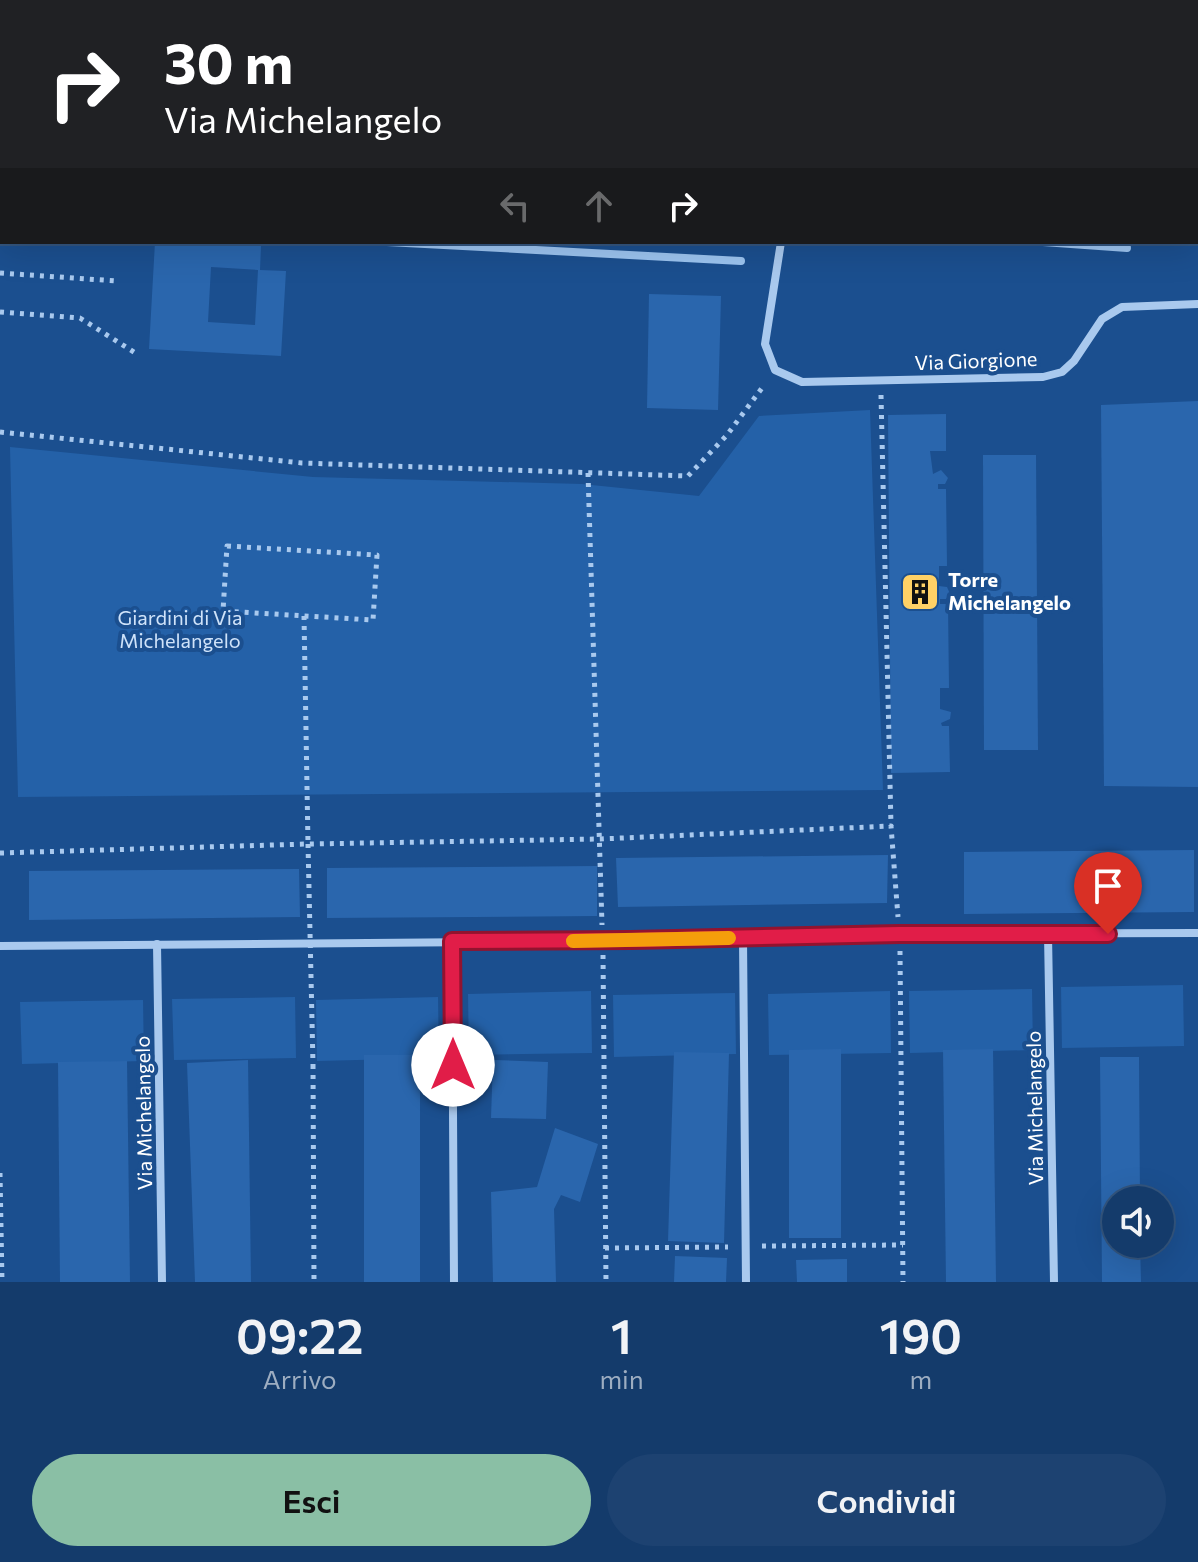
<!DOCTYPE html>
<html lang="it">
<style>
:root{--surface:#143b6b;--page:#1d4271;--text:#f1f3f6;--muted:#9dadc1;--line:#33557e;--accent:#8abfa5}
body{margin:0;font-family:Commissioner,sans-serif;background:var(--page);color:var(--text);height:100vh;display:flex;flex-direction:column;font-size:30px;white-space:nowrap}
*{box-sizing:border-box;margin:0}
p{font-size:26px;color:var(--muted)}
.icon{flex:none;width:44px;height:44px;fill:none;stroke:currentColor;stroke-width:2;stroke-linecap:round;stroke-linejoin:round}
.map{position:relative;height:1282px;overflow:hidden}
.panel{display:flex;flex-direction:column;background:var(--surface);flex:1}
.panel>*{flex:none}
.banner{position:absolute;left:0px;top:0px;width:1198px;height:244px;box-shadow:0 8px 32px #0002,0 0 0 2px var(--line);background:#202124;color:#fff;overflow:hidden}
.buttons{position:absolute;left:1102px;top:1186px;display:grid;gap:16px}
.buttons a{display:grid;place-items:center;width:72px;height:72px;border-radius:50%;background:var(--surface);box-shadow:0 8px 32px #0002,0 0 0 2px var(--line);font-size:40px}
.pin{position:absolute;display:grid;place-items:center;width:68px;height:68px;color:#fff;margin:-82px -34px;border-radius:50% 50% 50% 0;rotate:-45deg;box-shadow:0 0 8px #0007}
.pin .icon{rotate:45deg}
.me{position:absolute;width:88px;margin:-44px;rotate:0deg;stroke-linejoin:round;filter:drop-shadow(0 0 6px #0008)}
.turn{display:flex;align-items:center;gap:28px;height:168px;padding:0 32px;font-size:36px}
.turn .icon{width:104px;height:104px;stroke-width:2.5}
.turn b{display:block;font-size:56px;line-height:68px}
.lanes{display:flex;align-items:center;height:76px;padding:0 32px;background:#0003;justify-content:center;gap:40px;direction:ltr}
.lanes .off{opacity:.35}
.eta{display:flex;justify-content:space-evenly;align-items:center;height:136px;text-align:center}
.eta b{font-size:48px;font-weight:600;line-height:56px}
.cta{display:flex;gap:16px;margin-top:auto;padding:16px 32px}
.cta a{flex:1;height:92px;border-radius:48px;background:var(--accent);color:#111;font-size:32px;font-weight:600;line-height:92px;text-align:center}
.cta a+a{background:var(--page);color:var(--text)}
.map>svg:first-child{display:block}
.green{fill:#2461a8}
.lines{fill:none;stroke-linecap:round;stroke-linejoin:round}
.stream{stroke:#9cc4f0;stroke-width:8}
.building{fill:#2a66ad;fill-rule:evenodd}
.path{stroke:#a9c9ee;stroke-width:5;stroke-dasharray:4 6;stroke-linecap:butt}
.street{stroke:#a9c9ee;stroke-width:8}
.secondary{stroke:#d6e6fa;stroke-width:16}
.path-bridge{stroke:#a9c9ee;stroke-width:5;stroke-dasharray:4 6;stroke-linecap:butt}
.route-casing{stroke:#92132f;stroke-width:20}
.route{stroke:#e11d48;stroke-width:14}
.slow{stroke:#f59e0b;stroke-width:14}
.labels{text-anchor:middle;stroke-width:8;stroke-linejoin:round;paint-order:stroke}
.street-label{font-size:20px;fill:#fff;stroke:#1b4f8f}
.poi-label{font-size:20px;font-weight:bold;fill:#fff;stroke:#1b4f8f;text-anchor:start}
.park-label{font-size:20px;fill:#cfe3fa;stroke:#1b4f8f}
</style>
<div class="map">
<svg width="1198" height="1282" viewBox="0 0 1198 1282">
<rect width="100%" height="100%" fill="#1b4f8f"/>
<!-- green -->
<g class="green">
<polygon points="870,410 883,790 18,797 10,447 313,477 582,484 699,496 759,416"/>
<polygon points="1183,985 1184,1046 1062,1048 1061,987"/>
<polygon points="1032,989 1033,1050 910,1053 909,991"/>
<polygon points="591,991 592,1053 469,1055 468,994"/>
<polygon points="890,991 891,1053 769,1055 768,994"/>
<polygon points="735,993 736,1054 614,1057 613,995"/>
<polygon points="295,997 296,1058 174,1060 172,999"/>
<polygon points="438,997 439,1058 317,1061 316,1000"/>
<polygon points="143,1000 144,1061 22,1064 20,1002"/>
</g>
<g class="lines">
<!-- stream -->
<g class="stream">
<polyline points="0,226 2,226"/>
<polyline points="387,242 741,261"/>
<polyline points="1043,242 1127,248"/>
</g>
</g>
<!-- building -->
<g class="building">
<path d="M155,242L261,246L260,270L286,271L281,356L149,349ZM211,267L258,270L255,325L208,322Z"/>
<polygon points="649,294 721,296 718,410 647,408"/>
<polygon points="1198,401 1198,787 1104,786 1101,405"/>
<polygon points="946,414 946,451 930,451 933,474 941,470 948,478 945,484 938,484 938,489 946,489 947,566 939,566 939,586 947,587 950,594 946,599 940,599 940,604 948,604 949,688 940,688 940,709 951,712 950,719 941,723 942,726 949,726 950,772 891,773 888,415"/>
<polygon points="983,455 1036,455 1038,750 984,750"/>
<polygon points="1194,850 1194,912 964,914 964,852"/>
<polygon points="888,855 887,903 618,907 616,858"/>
<polygon points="597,866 597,916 327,918 327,868"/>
<polygon points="299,869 300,917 29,920 29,871"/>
<polygon points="841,1049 841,1238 789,1238 789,1050"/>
<polygon points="993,1049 996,1282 946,1282 943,1050"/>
<polygon points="674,1052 729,1053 724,1243 668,1241"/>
<rect x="364" y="1055" width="56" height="227"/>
<polygon points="1100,1057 1139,1057 1140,1200 1116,1200 1116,1244 1140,1244 1141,1282 1102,1282"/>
<polygon points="248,1060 251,1282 195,1282 187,1063"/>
<polygon points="493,1060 548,1062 546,1119 491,1118"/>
<polygon points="127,1061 130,1282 60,1282 58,1062"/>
<polygon points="555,1128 598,1144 580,1202 561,1195 554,1209 556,1282 493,1282 491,1192 537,1187"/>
<polygon points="675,1256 727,1258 726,1282 674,1282"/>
<polygon points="847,1259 847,1282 797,1282 796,1260"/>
</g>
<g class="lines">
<!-- path -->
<g class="path">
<polyline points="951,0 960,2"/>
<polyline points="0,196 2,196"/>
<polyline points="0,273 117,281"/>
<polyline points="0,312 80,318 137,354"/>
<polyline points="881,395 891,826"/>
<polyline points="0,432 302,463 688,476 727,435 765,384"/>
<polyline points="588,473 602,925"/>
<polygon points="227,546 377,555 373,620 223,611"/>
<polyline points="304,616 308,844"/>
<polyline points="0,853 308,844 600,839 891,826 898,917"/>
<polyline points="900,951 903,1282"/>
<polyline points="603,955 606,1282"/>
<polyline points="313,1065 314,1282"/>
<polyline points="0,1173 2,1282"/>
<polyline points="762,1246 903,1245"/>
<polyline points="605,1248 728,1247"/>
</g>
<!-- street -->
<g class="street">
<polyline points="820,2 821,0"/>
<polyline points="781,242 765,344 775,370 802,382 1043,377 1062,372 1074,361 1102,319 1122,307 1198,304"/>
<polyline points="1048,934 1054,1282"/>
<polyline points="743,938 746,1282"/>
<polyline points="452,941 454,1282"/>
<polyline points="157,944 162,1282"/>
<polyline points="0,946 603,941 899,934 1198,933"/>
</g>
<!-- secondary -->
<g class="secondary">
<polyline points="1029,0 1037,2"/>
<polyline points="1169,0 1177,2"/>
<polyline points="1196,7 1198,7"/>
<polyline points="1196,40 1198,40"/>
</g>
<!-- path-bridge -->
<polyline class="path-bridge" points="308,844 313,1065"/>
</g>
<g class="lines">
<!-- route casing -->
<g class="route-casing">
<polyline id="route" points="453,1065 452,941 631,940 899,934 1108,934"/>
</g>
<!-- route -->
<use href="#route" class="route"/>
<!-- slow -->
<polyline class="slow" points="573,941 729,938"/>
</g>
<!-- icons -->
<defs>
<g id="building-square" transform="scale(2)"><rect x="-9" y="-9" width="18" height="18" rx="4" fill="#ffd166" stroke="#1b4f8f"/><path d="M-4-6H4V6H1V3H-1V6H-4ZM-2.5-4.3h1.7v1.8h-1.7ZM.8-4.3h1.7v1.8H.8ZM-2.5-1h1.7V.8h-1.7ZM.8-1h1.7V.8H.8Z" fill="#111"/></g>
</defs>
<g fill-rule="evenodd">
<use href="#building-square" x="920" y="592"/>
</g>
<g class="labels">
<!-- street labels -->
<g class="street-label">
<text transform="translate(976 361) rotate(-2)" y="7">Via Giorgione</text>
<text transform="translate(1035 1108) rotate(-91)" y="7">Via Michelangelo</text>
<text transform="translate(144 1113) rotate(-91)" y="7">Via Michelangelo</text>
</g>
<!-- poi labels -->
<g class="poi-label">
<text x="948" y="587">Torre<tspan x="948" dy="23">Michelangelo</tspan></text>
</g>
<!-- park labels -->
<g class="park-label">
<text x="180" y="625">Giardini di Via<tspan x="180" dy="23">Michelangelo</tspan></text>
</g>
</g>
</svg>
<div class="buttons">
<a><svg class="icon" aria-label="sound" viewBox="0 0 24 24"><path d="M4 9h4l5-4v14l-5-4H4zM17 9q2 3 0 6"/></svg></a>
</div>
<div class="pin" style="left:1108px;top:934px;background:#d93025"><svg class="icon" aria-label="arrive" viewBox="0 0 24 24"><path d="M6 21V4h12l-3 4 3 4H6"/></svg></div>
<svg class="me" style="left:453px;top:1065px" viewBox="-20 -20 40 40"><circle r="19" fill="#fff"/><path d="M0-13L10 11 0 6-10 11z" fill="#e11d48"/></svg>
<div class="banner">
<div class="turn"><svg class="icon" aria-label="right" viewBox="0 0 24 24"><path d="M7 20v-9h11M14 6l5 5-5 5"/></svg><div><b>30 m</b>Via Michelangelo</div></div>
<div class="lanes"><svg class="icon off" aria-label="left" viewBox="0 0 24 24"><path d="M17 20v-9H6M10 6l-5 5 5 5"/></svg><svg class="icon off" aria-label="ahead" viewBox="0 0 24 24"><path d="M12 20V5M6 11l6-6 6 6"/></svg><svg class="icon" aria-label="right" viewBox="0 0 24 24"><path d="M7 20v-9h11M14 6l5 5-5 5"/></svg></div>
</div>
</div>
<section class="panel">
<div class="eta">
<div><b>09:22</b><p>Arrivo</p></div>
<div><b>1</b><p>min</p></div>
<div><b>190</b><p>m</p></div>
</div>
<div class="cta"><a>Esci</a><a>Condividi</a></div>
</section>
